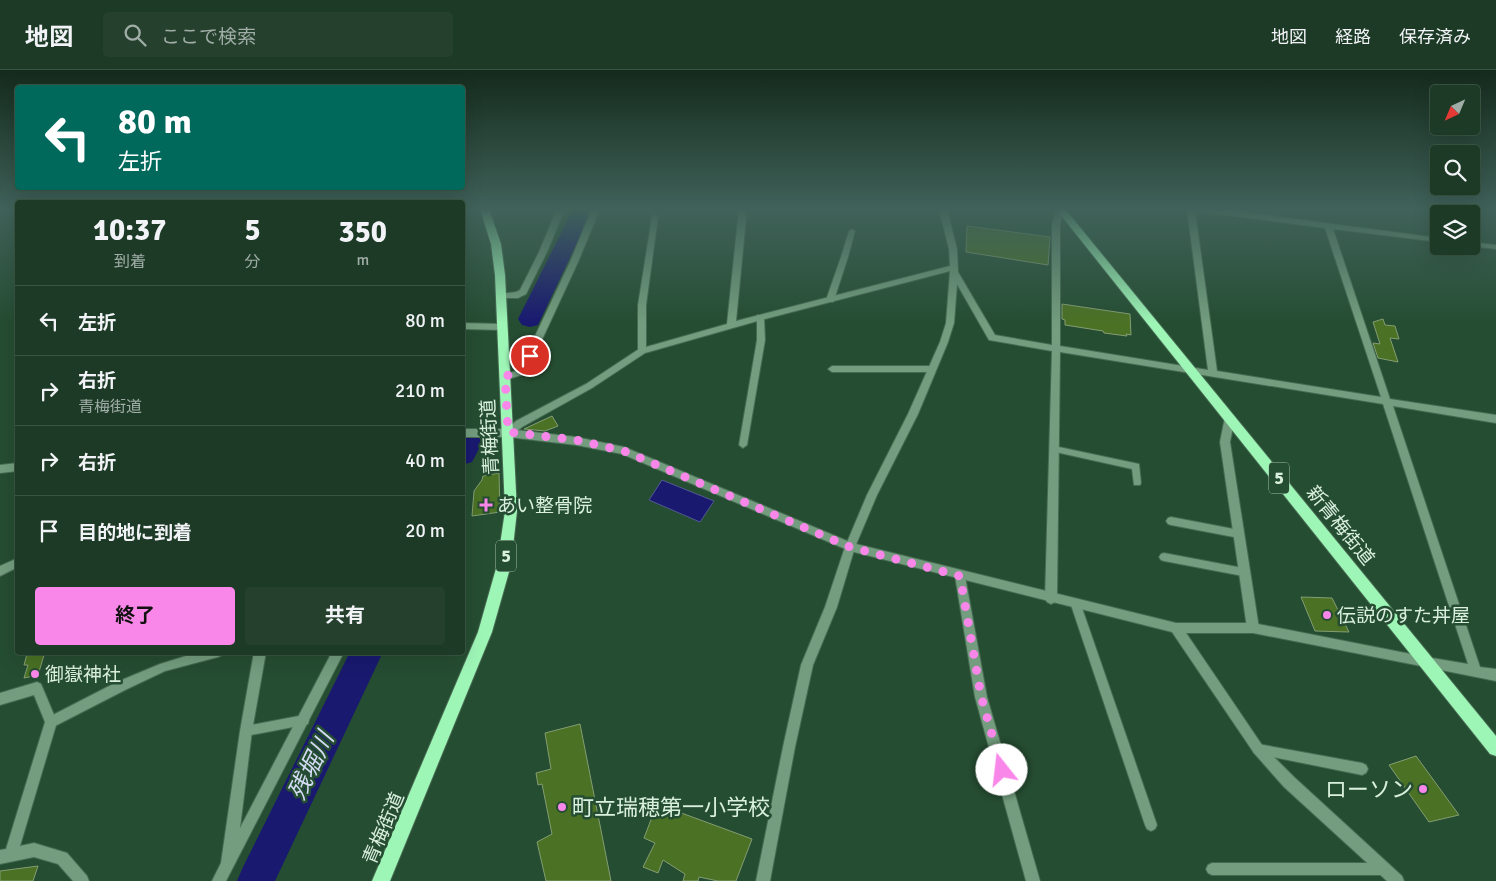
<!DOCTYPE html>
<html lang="ja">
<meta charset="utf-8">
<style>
:root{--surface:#1c3a26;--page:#25412e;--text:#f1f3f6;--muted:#a0ada7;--line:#3a5443;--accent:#f987e9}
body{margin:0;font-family:Signika,"Noto Sans JP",sans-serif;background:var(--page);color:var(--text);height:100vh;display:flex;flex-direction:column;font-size:19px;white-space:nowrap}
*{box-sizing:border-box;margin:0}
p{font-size:16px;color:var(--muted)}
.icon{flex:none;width:28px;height:28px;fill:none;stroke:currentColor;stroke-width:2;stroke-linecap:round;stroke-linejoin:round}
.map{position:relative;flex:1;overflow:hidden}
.side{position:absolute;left:15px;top:130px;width:450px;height:455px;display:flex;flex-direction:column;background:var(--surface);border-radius:5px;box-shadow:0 5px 20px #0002,0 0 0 1px var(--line)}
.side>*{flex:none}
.top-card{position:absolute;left:15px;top:15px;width:450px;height:105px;border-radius:5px;box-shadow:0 5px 20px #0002,0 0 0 1px var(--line);background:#00695c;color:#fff;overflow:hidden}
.needle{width:32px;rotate:224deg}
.tools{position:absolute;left:1430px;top:15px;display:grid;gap:10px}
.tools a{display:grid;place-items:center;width:50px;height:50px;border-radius:5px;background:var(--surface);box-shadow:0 5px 20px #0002,0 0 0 1px var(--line);font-size:25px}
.pin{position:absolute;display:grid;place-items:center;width:42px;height:42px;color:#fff;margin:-21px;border:2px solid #fff;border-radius:50%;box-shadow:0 1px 5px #0007}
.me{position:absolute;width:55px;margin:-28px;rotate:344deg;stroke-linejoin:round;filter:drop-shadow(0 0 4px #0008)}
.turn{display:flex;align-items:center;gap:18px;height:105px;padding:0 20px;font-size:22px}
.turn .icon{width:65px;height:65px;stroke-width:2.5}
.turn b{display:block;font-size:35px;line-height:42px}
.eta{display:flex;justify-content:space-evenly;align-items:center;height:85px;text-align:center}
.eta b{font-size:30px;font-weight:700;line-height:35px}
.cta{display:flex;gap:10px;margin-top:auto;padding:10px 20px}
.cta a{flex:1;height:58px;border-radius:5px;background:var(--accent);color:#111;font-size:20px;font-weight:700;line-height:58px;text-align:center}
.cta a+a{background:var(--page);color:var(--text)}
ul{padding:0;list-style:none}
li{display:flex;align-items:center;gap:15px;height:70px;padding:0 20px;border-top:1px solid var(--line)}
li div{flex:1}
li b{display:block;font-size:19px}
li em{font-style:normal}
header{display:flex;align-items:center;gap:30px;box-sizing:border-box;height:70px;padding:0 25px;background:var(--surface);border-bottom:1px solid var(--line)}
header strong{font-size:24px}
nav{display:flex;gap:28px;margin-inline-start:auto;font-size:18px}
.search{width:350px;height:45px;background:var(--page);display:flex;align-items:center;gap:12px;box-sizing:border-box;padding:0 18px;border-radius:5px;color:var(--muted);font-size:19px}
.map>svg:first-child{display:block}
.water{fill:#191970;stroke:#535a91}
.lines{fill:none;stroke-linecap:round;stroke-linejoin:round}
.river{fill:#191970;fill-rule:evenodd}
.building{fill:#4a7124;stroke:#849d73}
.service-casing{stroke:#466a51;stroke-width:2}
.minor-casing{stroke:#466a51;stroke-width:2}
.tertiary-casing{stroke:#466a51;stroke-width:2}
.primary-casing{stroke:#466a51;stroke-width:2}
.service{fill:#739d7e;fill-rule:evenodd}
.minor{fill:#739d7e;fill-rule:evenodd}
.tertiary{fill:#739d7e;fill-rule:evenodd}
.primary{fill:#9df5b6;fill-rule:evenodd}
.route{stroke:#f987e9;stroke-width:9;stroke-dasharray:0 16.2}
.poi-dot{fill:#f987e9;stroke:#254d32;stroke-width:2}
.labels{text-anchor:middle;stroke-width:5;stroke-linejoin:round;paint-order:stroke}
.shield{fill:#254d32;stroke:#a4bfab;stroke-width:1}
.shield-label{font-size:18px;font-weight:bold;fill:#daf0df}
.street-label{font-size:19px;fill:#daf0df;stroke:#254d32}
.poi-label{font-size:19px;fill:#daf0df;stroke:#254d32;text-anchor:start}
.near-poi-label{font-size:22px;fill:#daf0df;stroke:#254d32;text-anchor:end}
.near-water-label{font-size:24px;font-style:italic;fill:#d5dcf5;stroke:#254d32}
</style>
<header>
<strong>地図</strong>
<div class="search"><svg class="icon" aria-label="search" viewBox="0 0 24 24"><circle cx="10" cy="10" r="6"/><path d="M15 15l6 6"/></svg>ここで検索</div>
<nav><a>地図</a><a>経路</a><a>保存済み</a></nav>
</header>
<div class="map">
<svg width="1496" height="811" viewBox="0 0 1496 811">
<rect width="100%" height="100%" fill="#254d32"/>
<!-- water -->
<polygon class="water" points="662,410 714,431 700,452 649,430"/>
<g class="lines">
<!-- river -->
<g class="river">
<polygon points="573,139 593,139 538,255 530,257 522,255 518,249"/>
<polygon points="469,363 478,366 482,373 472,392 462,395 462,365"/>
<polygon points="350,582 383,582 275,811 237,811 243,797"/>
</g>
</g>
<!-- building -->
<g class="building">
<polygon points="967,156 1050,167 1048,195 966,182"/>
<polygon points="1062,234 1130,244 1131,265 1126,264 1127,266 1104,263 1103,261 1065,255 1065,250 1062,249"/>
<polygon points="1383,249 1385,255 1395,256 1399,269 1390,268 1398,292 1378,288 1373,273 1380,274 1373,252"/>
<polygon points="552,346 558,356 545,361 524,359"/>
<polygon points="499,403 500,442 472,446 474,421 482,410 483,406"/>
<polygon points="1301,527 1332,528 1349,562 1315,561"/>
<polygon points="37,582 45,582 38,605 24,608 28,595 24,595 27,584"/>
<polygon points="580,654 611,811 546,811 537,772 552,764 542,714 538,715 536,703 551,699 545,663"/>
<polygon points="1416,686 1459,745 1429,752 1389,695"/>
<polygon points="657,734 752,769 736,811 718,811 699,807 698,811 683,811 685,804 663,790 658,803 643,797 655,773 644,768"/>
<polygon points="38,796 33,811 0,811 0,801"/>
</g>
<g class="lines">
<!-- service casing -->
<g class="service-casing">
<g id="service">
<polygon points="655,145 658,147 646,235 646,281 642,284 638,281 638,235 652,147"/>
<polygon points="852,159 855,161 848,187 834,230 833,232 827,232 826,230 841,187 849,161"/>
<polygon points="757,245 760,245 764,247 765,270 747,375 743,378 739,375 757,270"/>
<polygon points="832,296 932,296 936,299 932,302 832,302 828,299"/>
<polygon points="1054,376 1139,394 1141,413 1140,415 1134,415 1132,399 1051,381 1050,379 1051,377"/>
<polygon points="1171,447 1239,460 1242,461 1244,464 1242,467 1239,468 1171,455 1168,454 1166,451 1168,448"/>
<polygon points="1164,483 1243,498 1246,499 1248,502 1246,505 1243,506 1164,491 1161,490 1159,487 1161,484"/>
<polygon points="1076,531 1079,532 1081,535 1157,755 1155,759 1151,761 1147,759 1145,755 1071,535 1073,532"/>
<polygon points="199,582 223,582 222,585 218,587 165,601 125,620 55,656 51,657 47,656 46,652 47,648 117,612 160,594"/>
<polygon points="304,645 308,646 309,650 308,654 304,655 246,666 242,665 241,661 242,657 246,656"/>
<polygon points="1258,674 1362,693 1366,695 1368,699 1366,703 1362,705 1258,684 1254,683 1252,679 1254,675"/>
<polygon points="1212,793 1385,793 1389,795 1391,799 1389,803 1385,805 1212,805 1208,803 1206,799 1208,795"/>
</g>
</g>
<!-- minor casing -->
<g class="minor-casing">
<g id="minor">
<polygon points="557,139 565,139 547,182 526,224 518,228 498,228 498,224 516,222 520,220 539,182"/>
<polygon points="592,139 600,139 578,192 527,302 525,304 505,310 502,309 500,307 502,305 519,300 570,192"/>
<path d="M739,139H747L736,251L950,196L949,179L939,139H947L957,179L958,202L995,265L1052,275V155L1056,139H1064L1060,155V276L1208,300L1187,139H1218L1439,168V172L1333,159L1390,329L1496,345V353L1393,336L1480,597L1496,599V611L1426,597L1422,596L1420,592L1422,588L1426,587L1468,594L1383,334L1060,282L1057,529L1055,532L1051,534L1047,532L1045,529L1052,281L989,270L957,214L954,253L948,272L918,344L877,425L855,477L837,537L813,595L795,677L770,811H756L783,677L801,595L825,537L845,477L867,425L908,344L940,272L946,253L950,201L761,250L645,283L592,318L522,357L511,366H505L503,363L516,351L586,314L639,279L727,254ZM1195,141L1325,158L1381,327L1217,301Z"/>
<polygon points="1471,172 1496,175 1496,179 1470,176"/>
<polygon points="462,253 502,254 506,257 502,260 462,259"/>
<polygon points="1230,343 1235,347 1230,372 1259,558 1257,562 1253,563 1249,562 1247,558 1220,372 1225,347"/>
<polygon points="18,488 18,497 0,506 0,496"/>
<polygon points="960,501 964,503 965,506 987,627 1040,811 1026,811 975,627 955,506 956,503"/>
<polygon points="1176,553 1180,554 1262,675 1294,707 1402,806 1404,811 1387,811 1284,717 1254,683 1172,562 1170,558 1172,554"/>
<polygon points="254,582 266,582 252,661 240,758 332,582 344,582 226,811 212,811 221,793 240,661"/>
<polygon points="37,612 41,614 57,652 20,776 34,773 67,783 87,806 89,811 73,811 58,794 34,787 0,794 0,780 6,779 45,652 34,625 0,635 0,623"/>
</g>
</g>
<!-- tertiary casing -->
<g class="tertiary-casing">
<g id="tertiary">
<polygon points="462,359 508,359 576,367 624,377 852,473 1176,553 1253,553 1426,587 1430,588 1432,592 1430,596 1426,597 1253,563 1176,563 850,481 622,384 576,375 508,367 462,367"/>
<polygon points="18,393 18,401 0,403 0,395"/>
</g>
</g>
<!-- primary casing -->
<g class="primary-casing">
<g id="primary">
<polygon points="480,139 489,139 501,174 505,205 517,441 511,495 492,562 390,811 372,811 478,562 497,495 505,441 495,205 491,174"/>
<polygon points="1056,139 1065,139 1496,666 1496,686 1490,684"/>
</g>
</g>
<!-- service -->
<use href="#service" class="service"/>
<!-- minor -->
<use href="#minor" class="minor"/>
<!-- tertiary -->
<use href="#tertiary" class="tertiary"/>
<!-- primary -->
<use href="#primary" class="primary"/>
</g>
<!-- sky -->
<linearGradient id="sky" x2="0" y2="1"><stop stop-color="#142a1c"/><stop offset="0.55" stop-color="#40625a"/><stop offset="1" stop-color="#40625a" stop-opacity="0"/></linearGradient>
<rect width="1496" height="253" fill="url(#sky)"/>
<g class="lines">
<!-- route -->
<polyline class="route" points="530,286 522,302 505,306 508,362 576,370 624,381 850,477 960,506 981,626 1002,700"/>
</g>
<!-- markers -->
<g class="poi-dot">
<path d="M483.5 427.5h5v5h5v5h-5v5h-5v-5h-5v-5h5z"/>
<circle cx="1327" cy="545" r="5"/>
<circle cx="35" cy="604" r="5"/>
<circle cx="1423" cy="719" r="5"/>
<circle cx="562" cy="737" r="5"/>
</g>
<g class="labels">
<!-- shield labels -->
<g class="shield">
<rect x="1269" y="392.5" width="20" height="31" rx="4"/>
<rect x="496" y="470.5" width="20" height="31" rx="4"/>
</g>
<g class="shield-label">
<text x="1279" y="414">5</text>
<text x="506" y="492">5</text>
</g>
<!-- street labels -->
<g class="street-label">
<text transform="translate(489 367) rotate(-93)" y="7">青梅街道</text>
<text transform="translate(1341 455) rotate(51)" y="7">新青梅街道</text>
<text transform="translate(383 758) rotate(-67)" y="7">青梅街道</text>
</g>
<!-- poi labels -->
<g class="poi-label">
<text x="497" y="442">あい整骨院</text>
<text x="1337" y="552">伝説のすた丼屋</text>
<text x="45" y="611">御嶽神社</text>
</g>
<!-- near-poi labels -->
<g class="near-poi-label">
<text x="1413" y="727">ローソン</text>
<text x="572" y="745" text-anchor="start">町立瑞穂第一小学校</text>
</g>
<!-- near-water labels -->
<g class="near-water-label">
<text transform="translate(311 696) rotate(-64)" y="8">残堀川</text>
</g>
</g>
</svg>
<div class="tools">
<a><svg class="needle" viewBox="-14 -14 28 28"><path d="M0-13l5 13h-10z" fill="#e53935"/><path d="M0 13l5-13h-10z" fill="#a0ada7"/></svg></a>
<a><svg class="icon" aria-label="search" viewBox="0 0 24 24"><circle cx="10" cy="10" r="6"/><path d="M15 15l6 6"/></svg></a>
<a><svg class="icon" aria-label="layers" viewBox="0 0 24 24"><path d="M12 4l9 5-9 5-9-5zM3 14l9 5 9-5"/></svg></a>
</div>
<div class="pin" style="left:530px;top:286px;background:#d93025"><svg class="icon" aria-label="arrive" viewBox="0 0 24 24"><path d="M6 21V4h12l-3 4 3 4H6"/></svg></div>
<svg class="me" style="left:1002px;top:700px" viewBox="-20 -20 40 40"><circle r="19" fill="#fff"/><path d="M0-13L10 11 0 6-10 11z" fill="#f987e9"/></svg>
<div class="top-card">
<div class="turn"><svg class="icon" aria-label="left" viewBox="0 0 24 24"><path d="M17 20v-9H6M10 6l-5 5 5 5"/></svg><div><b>80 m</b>左折</div></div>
</div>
<section class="side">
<div class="eta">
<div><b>10:37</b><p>到着</p></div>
<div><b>5</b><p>分</p></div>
<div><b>350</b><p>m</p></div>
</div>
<ul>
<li><svg class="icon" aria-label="left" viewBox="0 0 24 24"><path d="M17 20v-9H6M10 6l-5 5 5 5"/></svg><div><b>左折</b></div><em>80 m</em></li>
<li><svg class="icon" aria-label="right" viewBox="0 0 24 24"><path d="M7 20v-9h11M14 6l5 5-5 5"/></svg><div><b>右折</b><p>青梅街道</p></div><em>210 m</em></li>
<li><svg class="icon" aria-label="right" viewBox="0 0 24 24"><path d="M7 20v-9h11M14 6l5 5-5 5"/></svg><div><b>右折</b></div><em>40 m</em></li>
<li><svg class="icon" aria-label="arrive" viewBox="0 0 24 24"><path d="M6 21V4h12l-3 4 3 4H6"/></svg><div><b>目的地に到着</b></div><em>20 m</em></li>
</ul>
<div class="cta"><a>終了</a><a>共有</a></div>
</section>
</div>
